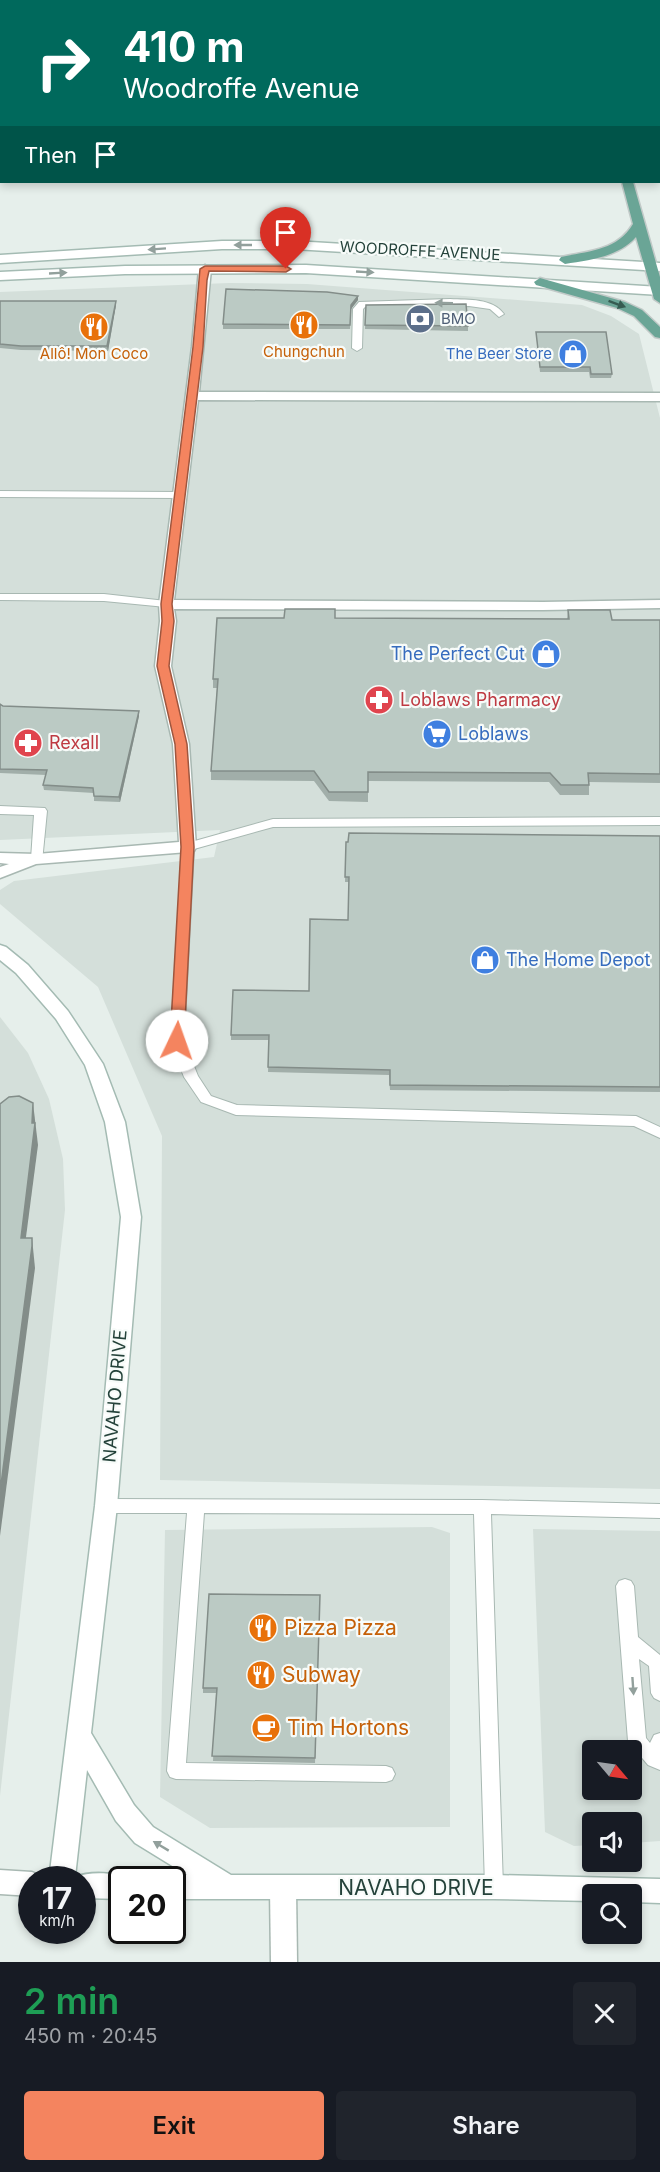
<!DOCTYPE html>
<meta charset="utf-8">
<style>
:root{--surface:#171b24;--page:#20242c;--text:#f1f3f6;--muted:#9ea1a6;--accent:#f4845f}
body{margin:0;font-family:Inter,sans-serif;background:var(--page);color:var(--text);height:100vh;display:flex;flex-direction:column;font-size:22px;white-space:nowrap}
*{box-sizing:border-box;margin:0}
p{font-size:20px;color:var(--muted)}
.icon{flex:none;width:33px;height:33px;fill:none;stroke:currentColor;stroke-width:2;stroke-linecap:round;stroke-linejoin:round}
.map{position:relative;height:1962px;overflow:hidden}
.drawer{display:flex;flex-direction:column;background:var(--surface);flex:1}
.drawer>*{flex:none}
.hud{position:absolute;left:0px;top:0px;width:660px;height:183px;box-shadow:0 3px 9px #0003;background:#00695c;color:#fff;overflow:hidden}
.needle{width:39px;rotate:119deg}
.buttons{position:absolute;left:582px;top:1740px;display:grid;gap:12px}
.buttons a{display:grid;place-items:center;width:60px;height:60px;border-radius:6px;background:var(--surface);box-shadow:0 3px 9px #0003;font-size:30px}
.speed{position:absolute;left:18px;top:1866px;display:flex;gap:12px;font-size:30px;font-weight:700;text-align:center}
.speed>*{display:grid;place-content:center;width:78px;height:78px;border-radius:50%;background:var(--surface);box-shadow:0 3px 9px #0003;line-height:1}
.speed small{font-size:15px;font-weight:400}
.speed .limit{border:3px solid #111;border-radius:9px;background:#fff;color:#111}
.pin{position:absolute;display:grid;place-items:center;width:51px;height:51px;color:#fff;margin:-62px -26px;border-radius:50% 50% 50% 0;rotate:-45deg;box-shadow:0 0 6px #0007}
.pin .icon{rotate:45deg}
.me{position:absolute;width:66px;margin:-33px;rotate:3deg;stroke-linejoin:round;filter:drop-shadow(0 0 4px #0008)}
.turn{display:flex;align-items:center;gap:21px;height:126px;padding:0 24px;font-size:27px}
.turn .icon{width:78px;height:78px;stroke-width:2.5}
.turn b{display:block;font-size:42px;line-height:51px}
.then{display:flex;align-items:center;height:57px;padding:0 24px;background:#0003;gap:12px;font-size:22px}
.round{display:grid;place-items:center;flex:none;width:63px;height:63px;border-radius:6px;background:var(--page)}
.overview{display:flex;align-items:center;justify-content:space-between;height:102px;padding:0 24px}
h1{font-size:36px;font-weight:600;line-height:45px;color:#1e9e55}
.action{display:flex;gap:12px;margin-top:auto;padding:12px 24px}
.action a{flex:1;height:69px;border-radius:6px;background:var(--accent);color:#111;font-size:24px;font-weight:600;line-height:69px;text-align:center}
.action a+a{background:var(--page);color:var(--text)}
.map>svg:first-child{display:block}
.built{fill:#d4dfda;fill-rule:evenodd}
.lines{fill:none;stroke-linecap:round;stroke-linejoin:round}
.lane-casing{stroke:#a8b8b2;stroke-width:2}
.street-casing{stroke:#a8b8b2;stroke-width:3}
.secondary-casing{stroke:#a4bbb3;stroke-width:3}
.primary-casing{stroke:#c2cac8;stroke-width:3}
.lane{fill:#fff;fill-rule:evenodd}
.street{fill:#fff;fill-rule:evenodd}
.secondary{fill:#fff;fill-rule:evenodd}
.primary{fill:#6aa596;fill-rule:evenodd}
.wall{fill:#a1aea9}
.shaded-wall{fill:#838d89}
.building{fill:#bbcac4;stroke:#838d89;stroke-width:1.5}
.oneway{fill:#92a09c}
.oneway2{fill:#365b51}
.route{fill:#f4845f;stroke:#9f563e;stroke-width:1.5}
.labels{text-anchor:middle;stroke-width:4.5;stroke-linejoin:round;paint-order:stroke}
.far-street-label{font-size:15px;fill:#24423a;stroke:#f7fbf9}
.far-service-label{font-size:15px;fill:#4e5e75;stroke:#f7fbf9;text-anchor:start}
.far-food-label{font-size:15px;fill:#c56008;stroke:#f7fbf9}
.far-shop-label{font-size:15px;fill:#366cbe;stroke:#f7fbf9;text-anchor:end}
.shop-label{font-size:18px;fill:#366cbe;stroke:#f7fbf9;text-anchor:start}
.health-label{font-size:18px;fill:#be3a42;stroke:#f7fbf9;text-anchor:start}
.street-label{font-size:18px;fill:#24423a;stroke:#f7fbf9}
.near-food-label{font-size:21px;fill:#c56008;stroke:#f7fbf9;text-anchor:start}
.near-street-label{font-size:21px;fill:#24423a;stroke:#f7fbf9}
</style>
<div class="map">
<svg width="660" height="1962" viewBox="0 0 660 1962">
<rect width="100%" height="100%" fill="#e6efeb"/>
<!-- built -->
<g class="built">
<polygon points="0,0 504,0 520,1 2,2 0,76"/>
<polygon points="229,283 307,284 582,305 611,316 639,334 660,418 660,1489 160,1480 162,1136 98,987 0,904 0,890 14,881 214,857 220,830 0,840 0,292"/>
<polygon points="0,1017 28,1053 49,1099 63,1159 65,1210 0,1796"/>
<polygon points="432,1527 450,1533 450,1827 210,1828 160,1797 165,1530"/>
<path d="M533,1529L660,1531V1841L632,1843V1822H592V1845L574,1846L545,1832ZM592,1750H632V1790H592Z"/>
</g>
<g class="lines">
<!-- lane casing -->
<g class="lane-casing">
<g id="lane">
<rect x="140" y="0" width="8" height="2"/>
<rect x="295" y="0" width="8" height="2"/>
<rect x="0" y="67" width="2" height="4"/>
<rect x="658" y="85" width="2" height="4"/>
<rect x="0" y="100" width="2" height="5"/>
<rect x="0" y="142" width="2" height="6"/>
<path d="M450,299C469,300 492,298 504,314L499,317L490,309L469,306L365,307L363,309L362,348L357,351L352,348L353,309L359,302Z"/>
<polygon points="0,491 179,492 184,495 179,498 0,497"/>
<polygon points="0,594 104,594 166,601 172,604 166,607 104,601 0,600"/>
<polygon points="0,806 45,808 47,811 42,862 32,862 31,859 34,815 0,814"/>
<polygon points="660,817 660,825 273,827 194,849 184,1041 198,1076 211,1096 237,1105 636,1116 660,1127 660,1138 634,1126 236,1115 201,1102 184,1077 170,1041 184,844 273,819"/>
<polygon points="106,1499 482,1500 660,1504 660,1518 491,1514 503,1887 501,1893 494,1896 487,1893 485,1887 474,1514 204,1513 186,1763 386,1766 392,1768 395,1774 392,1780 386,1782 176,1779 170,1777 167,1771 187,1513 106,1513 100,1511 98,1506 100,1501"/>
<polygon points="625,1579 631,1581 634,1586 638,1637 660,1655 660,1701 654,1698 651,1693 649,1666 639,1659 646,1738 650,1743 654,1735 660,1733 660,1770 648,1765 628,1741 616,1586 619,1581"/>
</g>
</g>
<!-- street casing -->
<g class="street-casing">
<g id="street">
<polygon points="205,265 211,269 199,392 660,393 660,401 198,400 174,600 543,602 660,600 660,608 543,610 174,609 176,621 171,666 189,744 196,847 194,851 188,852 36,864 0,878 0,867 9,864 0,863 0,853 37,854 179,842 173,744 155,666 160,621 159,604 192,347 199,269"/>
<polygon points="0,1870 32,1872 41,1876 43,1880 32,1880 32,1896 0,1894"/>
<polygon points="283,1877 292,1881 296,1889 297,1962 271,1962 270,1889 274,1881"/>
</g>
</g>
<!-- secondary casing -->
<g class="secondary-casing">
<g id="secondary">
<polygon points="222,241 294,241 660,263 660,271 294,249 222,249 0,263 0,255"/>
<polygon points="306,265 660,287 660,295 306,273 125,274 0,280 0,272 125,266"/>
<path d="M0,945L6,947L28,965L68,1011L103,1064L125,1122L141,1217L117,1506L91,1733L134,1805L153,1827L231,1875H494L660,1879V1903L632,1902V1894H592V1901L494,1899H172V1880L163,1879L172,1875H187L135,1843L116,1821L87,1770L75,1877C90,1871 118,1872 131,1880H122V1899L82,1898V1880H49L95,1506L121,1217L105,1122L85,1065L56,1019L16,973L0,960Z"/>
</g>
</g>
<!-- primary casing -->
<g class="primary-casing">
<g id="primary">
<polygon points="548,0 562,0 563,2 549,2"/>
<rect x="566" y="0" width="10" height="2"/>
<rect x="600" y="0" width="10" height="2"/>
<rect x="658" y="159" width="2" height="10"/>
<path d="M622,182H633L660,277V303L654,299L636,237C618,257 590,260 565,264L559,260L561,257C588,251 617,251 633,224Z"/>
<polygon points="540,278 625,302 642,310 660,327 660,338 655,337 634,316 617,308 536,285 534,282"/>
</g>
</g>
<!-- lane -->
<use href="#lane" class="lane"/>
<!-- street -->
<use href="#street" class="street"/>
<!-- secondary -->
<use href="#secondary" class="secondary"/>
<!-- primary -->
<use href="#primary" class="primary"/>
</g>
<!-- wall -->
<g class="wall">
<polygon points="658,20 660,20 660,39 658,35"/>
<polygon points="358,300 351,309 350,329 223,329 223,324"/>
<polygon points="0,301 116,305 108,351 21,350 0,348"/>
<polygon points="366,305 468,326 468,331 365,329"/>
<polygon points="536,332 612,374 611,378 590,378 589,372 540,372"/>
<polygon points="568,610 612,620 660,620 660,783 589,782 589,795 560,795 549,782 368,781 368,802 329,801 314,781 211,780 211,771 217,688 213,688 213,679 335,618 567,619"/>
<polygon points="0,704 3,706 139,716 120,802 94,801 94,793 44,790 43,785 46,775 0,773"/>
<polygon points="660,836 660,1092 390,1090 389,1075 268,1072 269,1040 231,1040 231,1035 309,991 348,920 349,882 345,882 346,842"/>
<polygon points="320,1595 315,1763 213,1761 216,1693 203,1693 203,1688"/>
</g>
<!-- shaded-wall -->
<g class="shaded-wall">
<polygon points="358,296 358,300 351,309 351,305"/>
<polygon points="116,301 116,305 108,351 107,346"/>
<polygon points="139,711 139,716 120,802 119,797"/>
<polygon points="33,1103 38,1145 23,1260 21,1238"/>
<polygon points="32,1238 35,1268 0,1536 0,1492"/>
</g>
<!-- building -->
<g class="building">
<polygon points="339,0 430,0 429,2 339,2"/>
<polygon points="226,289 327,292 358,296 351,305 350,325 223,324"/>
<polygon points="0,301 116,301 107,346 21,346 0,344"/>
<polygon points="466,304 468,326 365,325 366,305"/>
<polygon points="536,332 606,332 612,374 591,374 590,367 540,367"/>
<polygon points="285,609 335,609 335,618 569,619 568,610 610,610 612,620 660,620 660,774 588,773 589,785 561,785 550,773 368,772 368,792 329,792 314,771 211,771 218,679 213,679 217,618 284,618"/>
<polygon points="0,704 3,706 139,711 119,797 94,796 93,788 43,785 47,770 0,769"/>
<polygon points="349,833 660,836 660,1087 390,1085 390,1070 268,1067 269,1035 231,1035 233,990 309,991 310,919 348,920 349,877 345,877 346,842 348,842"/>
<polygon points="19,1096 33,1103 32,1123 35,1123 21,1238 32,1238 32,1246 0,1492 0,1104 9,1097"/>
<polygon points="209,1594 320,1595 315,1758 212,1756 217,1688 203,1688"/>
</g>
<!-- one-way arrows -->
<defs><path id="oneway-solid" d="M-6-.8H1V-3.2L6.5 0L1 3.2V.8H-6Z" transform="scale(1.5)"/></defs>
<g class="oneway">
<use href="#oneway-solid" transform="translate(243 245) rotate(180)"/>
<use href="#oneway-solid" transform="translate(157 249) rotate(176)"/>
<use href="#oneway-solid" transform="translate(365 272) rotate(3)"/>
<use href="#oneway-solid" transform="translate(58 273) rotate(-3)"/>
<use href="#oneway-solid" transform="translate(444 303) rotate(-178)"/>
<use href="#oneway-solid" transform="translate(633 1686) rotate(86)"/>
<use href="#oneway-solid" transform="translate(161 1846) rotate(-149)"/>
</g>
<use class="oneway2" href="#oneway-solid" transform="translate(617 304) rotate(20)"/>
<!-- route -->
<polygon class="route" points="205,266 286,266 291,269 286,272 209,271 207,280 203,347 172,604 174,621 169,666 187,744 194,847 184,1041 177,1046 170,1041 181,847 175,744 157,666 162,621 161,604 193,347 200,269"/>
<!-- icons -->
<defs>
<g id="bank-disc" transform="scale(1.5)"><circle r="9.5" fill="#5c6f8a" stroke="#f7fbf9"/><path d="M-6-4H6V4H-6ZM0-2.3a2.3 2.3 0 1 0 0 4.6a2.3 2.3 0 1 0 0-4.6Z" fill="#fff"/></g>
<g id="restaurant-disc" transform="scale(1.5)"><circle r="9.5" fill="#e8710a" stroke="#f7fbf9"/><path d="M-5-6h1v4h1v-4h1v4h1v-4h1v5L-1.5 .5V6h-2V.5L-5-1ZM5-6V6H3V1.5H1.5Q1.5-4 5-6Z" fill="#fff"/></g>
<g id="shop-disc" transform="scale(1.5)"><circle r="9.5" fill="#3f7fe0" stroke="#f7fbf9"/><path d="M-5-2.5h2.3a2.7 3.5 0 0 1 5.4 0H5L5.5 6h-11ZM-1.5-2.5h3a1.5 2.3 0 0 0-3 0Z" fill="#fff"/></g>
<g id="pharmacy-disc" transform="scale(1.5)"><circle r="9.5" fill="#e0444e" stroke="#f7fbf9"/><path d="M-2-6h4v4h4v4h-4v4h-4v-4h-4v-4h4Z" fill="#fff"/></g>
<g id="supermarket-disc" transform="scale(1.5)"><circle r="9.5" fill="#3f7fe0" stroke="#f7fbf9"/><path d="M-6-5.5h2.5l.6 2H6L4.5 2H-2.5L-4.4-4H-6ZM-1.5 3.2a1.3 1.3 0 1 0 .1 0ZM3 3.2a1.3 1.3 0 1 0 .1 0Z" fill="#fff"/></g>
<g id="cafe-disc" transform="scale(1.5)"><circle r="9.5" fill="#e8710a" stroke="#f7fbf9"/><path d="M-5.5-4.5H6V0H3Q3 3.5 0 3.5H-2.5Q-5.5 3.5-5.5 0ZM3-3.2v2h1.7v-2ZM-6 4.5H4V6H-6Z" fill="#fff"/></g>
</defs>
<g fill-rule="evenodd">
<use href="#bank-disc" x="420" y="319"/>
<use href="#restaurant-disc" x="304" y="325"/>
<use href="#restaurant-disc" x="94" y="327"/>
<use href="#shop-disc" x="573" y="354"/>
<use href="#shop-disc" x="546" y="654"/>
<use href="#pharmacy-disc" x="379" y="700"/>
<use href="#supermarket-disc" x="437" y="734"/>
<use href="#pharmacy-disc" x="28" y="743"/>
<use href="#shop-disc" x="485" y="960"/>
<use href="#restaurant-disc" x="263" y="1628"/>
<use href="#restaurant-disc" x="261" y="1675"/>
<use href="#cafe-disc" x="266" y="1728"/>
</g>
<g class="labels">
<!-- far-street labels -->
<g class="far-street-label">
<text transform="translate(420 251) rotate(3)" y="5">WOODROFFE AVENUE</text>
</g>
<!-- far-service labels -->
<g class="far-service-label">
<text x="441" y="324">BMO</text>
</g>
<!-- far-food labels -->
<g class="far-food-label">
<text x="304" y="357">Chungchun</text>
<text x="94" y="359">Allô! Mon Coco</text>
</g>
<!-- far-shop labels -->
<g class="far-shop-label">
<text x="552" y="359">The Beer Store</text>
</g>
<!-- shop labels -->
<g class="shop-label">
<text x="525" y="660" text-anchor="end">The Perfect Cut</text>
<text x="458" y="740">Loblaws</text>
<text x="506" y="966">The Home Depot</text>
</g>
<!-- health labels -->
<g class="health-label">
<text x="400" y="706">Loblaws Pharmacy</text>
<text x="49" y="749">Rexall</text>
</g>
<!-- street labels -->
<g class="street-label">
<text transform="translate(115 1396) rotate(-85)" y="6">NAVAHO DRIVE</text>
</g>
<!-- near-food labels -->
<g class="near-food-label">
<text x="284" y="1635">Pizza Pizza</text>
<text x="282" y="1682">Subway</text>
<text x="287" y="1735">Tim Hortons</text>
</g>
<!-- near-street labels -->
<g class="near-street-label">
<text x="416" y="1895">NAVAHO DRIVE</text>
</g>
</g>
</svg>
<div class="buttons">
<a><svg class="needle" viewBox="-14 -14 28 28"><path d="M0-13l5 13h-10z" fill="#e53935"/><path d="M0 13l5-13h-10z" fill="#9ea1a6"/></svg></a>
<a><svg class="icon" aria-label="sound" viewBox="0 0 24 24"><path d="M4 9h4l5-4v14l-5-4H4zM17 9q2 3 0 6"/></svg></a>
<a><svg class="icon" aria-label="search" viewBox="0 0 24 24"><circle cx="10" cy="10" r="6"/><path d="M15 15l6 6"/></svg></a>
</div>
<div class="speed"><div>17<small>km/h</small></div><div class="limit">20</div></div>
<div class="pin" style="left:286px;top:269px;background:#d93025"><svg class="icon" aria-label="arrive" viewBox="0 0 24 24"><path d="M6 21V4h12l-3 4 3 4H6"/></svg></div>
<svg class="me" style="left:177px;top:1041px" viewBox="-20 -20 40 40"><circle r="19" fill="#fff"/><path d="M0-13L10 11 0 6-10 11z" fill="#f4845f"/></svg>
<div class="hud">
<div class="turn"><svg class="icon" aria-label="right" viewBox="0 0 24 24"><path d="M7 20v-9h11M14 6l5 5-5 5"/></svg><div><b>410 m</b>Woodroffe Avenue</div></div>
<div class="then">Then<svg class="icon" aria-label="arrive" viewBox="0 0 24 24"><path d="M6 21V4h12l-3 4 3 4H6"/></svg></div>
</div>
</div>
<section class="drawer">
<div class="overview"><div><h1>2 min</h1><p>450 m · 20:45</p></div><a class="round"><svg class="icon" aria-label="close" viewBox="0 0 24 24"><path d="M6 6l12 12M18 6L6 18"/></svg></a></div>
<div class="action"><a>Exit</a><a>Share</a></div>
</section>
